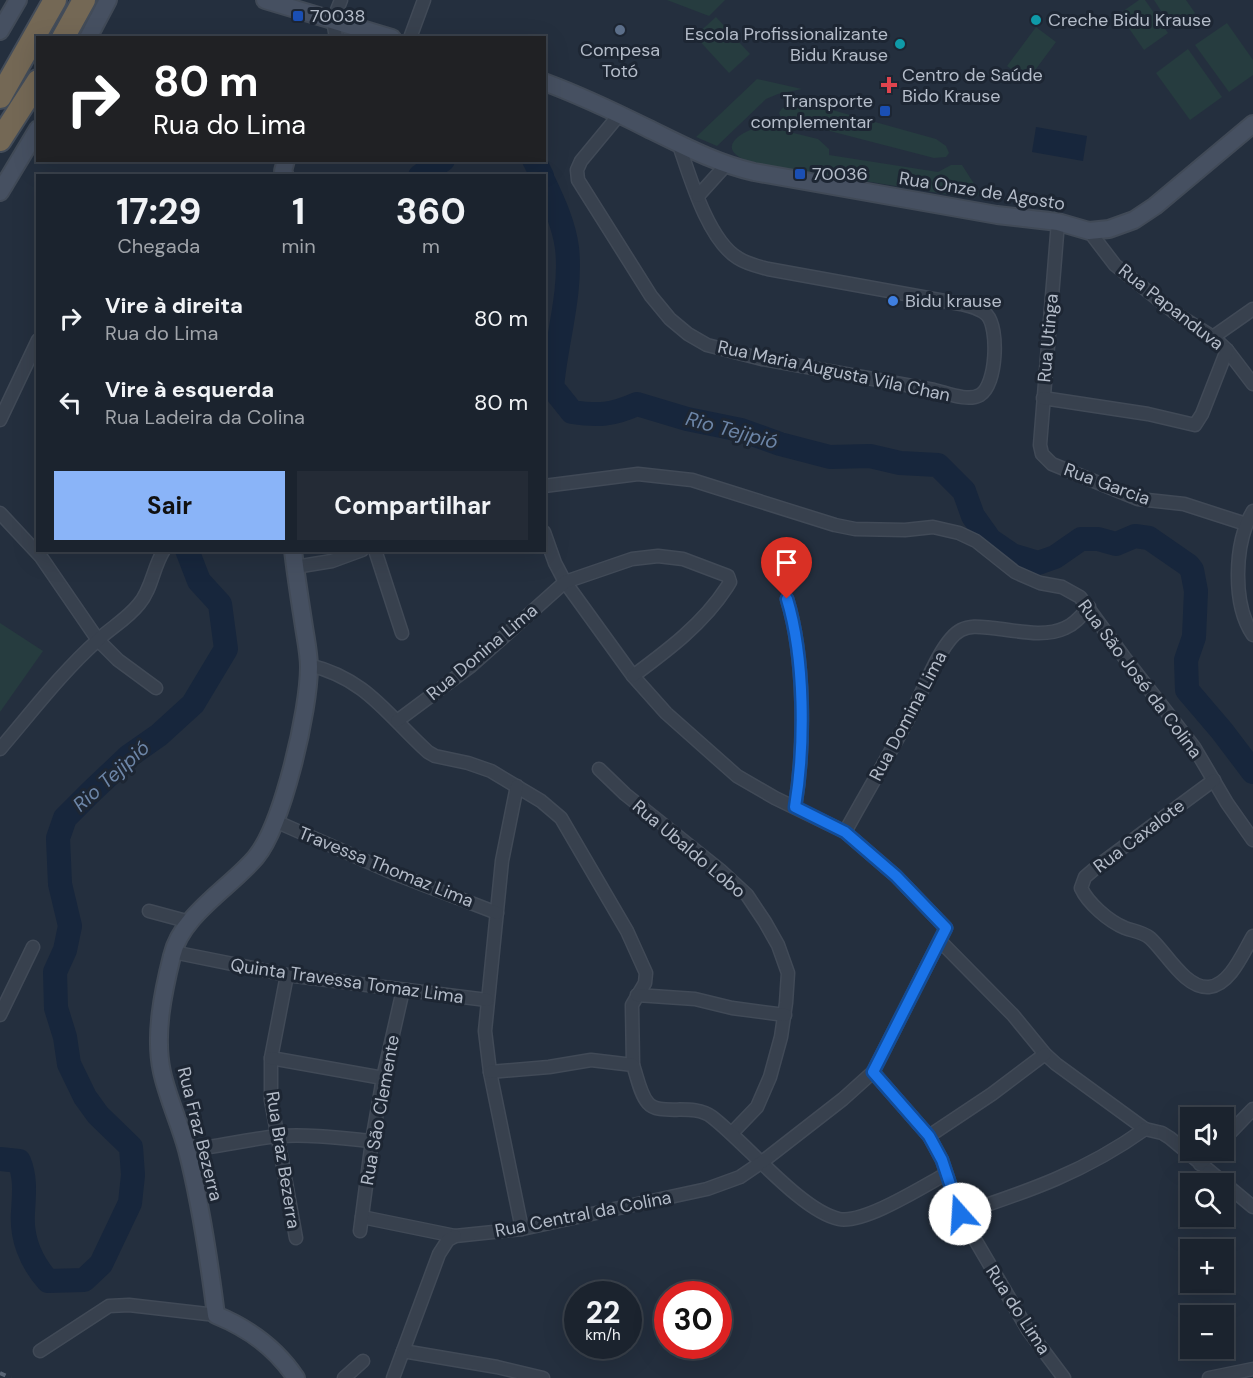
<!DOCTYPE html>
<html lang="pt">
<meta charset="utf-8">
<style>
:root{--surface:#1b232e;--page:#242b36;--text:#f1f3f6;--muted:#a0a4aa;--line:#39404a;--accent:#8ab4f8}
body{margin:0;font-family:"DM Sans",sans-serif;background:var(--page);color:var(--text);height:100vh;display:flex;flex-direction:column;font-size:22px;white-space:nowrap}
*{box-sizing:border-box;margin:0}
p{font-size:20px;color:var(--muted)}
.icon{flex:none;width:33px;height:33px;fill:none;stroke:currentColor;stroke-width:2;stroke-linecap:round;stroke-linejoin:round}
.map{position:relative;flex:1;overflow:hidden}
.drawer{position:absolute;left:36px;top:174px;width:510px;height:378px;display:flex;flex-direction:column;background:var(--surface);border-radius:0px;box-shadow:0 6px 24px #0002,0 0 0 2px var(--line)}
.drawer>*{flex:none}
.banner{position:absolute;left:36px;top:36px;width:510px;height:126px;border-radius:0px;box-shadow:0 6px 24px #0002,0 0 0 2px var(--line);background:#202124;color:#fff;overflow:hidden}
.controls{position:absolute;left:1180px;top:1107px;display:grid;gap:12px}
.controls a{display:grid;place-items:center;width:54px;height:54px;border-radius:0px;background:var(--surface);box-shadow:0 6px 24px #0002,0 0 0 2px var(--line);font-size:30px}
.speed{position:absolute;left:564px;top:1281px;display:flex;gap:12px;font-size:30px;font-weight:700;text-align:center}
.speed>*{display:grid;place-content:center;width:78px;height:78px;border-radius:50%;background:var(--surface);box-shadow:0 6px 24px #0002,0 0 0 2px var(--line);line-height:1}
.speed small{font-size:15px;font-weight:400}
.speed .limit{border:9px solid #d22;background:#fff;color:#111}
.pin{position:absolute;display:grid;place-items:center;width:51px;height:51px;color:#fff;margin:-62px -26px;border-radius:50% 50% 50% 0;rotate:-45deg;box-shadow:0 0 6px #0007}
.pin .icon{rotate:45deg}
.me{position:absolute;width:66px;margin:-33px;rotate:341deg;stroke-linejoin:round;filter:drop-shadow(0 0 4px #0008)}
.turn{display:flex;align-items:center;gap:21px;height:126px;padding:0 18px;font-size:27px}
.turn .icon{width:78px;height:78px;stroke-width:2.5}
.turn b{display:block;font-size:42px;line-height:51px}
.eta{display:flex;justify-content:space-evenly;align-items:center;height:102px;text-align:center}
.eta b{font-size:36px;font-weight:700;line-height:42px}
.cta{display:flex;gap:12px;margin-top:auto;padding:12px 18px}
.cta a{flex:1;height:69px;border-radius:0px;background:var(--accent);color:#111;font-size:24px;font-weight:700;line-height:69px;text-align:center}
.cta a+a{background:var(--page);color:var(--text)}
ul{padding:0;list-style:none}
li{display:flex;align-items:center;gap:18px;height:84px;padding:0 18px}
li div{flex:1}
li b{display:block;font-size:22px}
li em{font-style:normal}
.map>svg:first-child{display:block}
.green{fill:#263c3f}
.water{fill:#17263c}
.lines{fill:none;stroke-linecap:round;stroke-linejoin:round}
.river{stroke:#17263c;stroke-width:24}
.street-casing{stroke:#414a57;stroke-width:15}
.secondary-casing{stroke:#414a57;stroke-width:20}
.highway-casing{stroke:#434c59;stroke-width:26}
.street{stroke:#38414e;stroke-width:12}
.secondary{stroke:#465061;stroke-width:16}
.highway{stroke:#746855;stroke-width:22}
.rail{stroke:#5a6575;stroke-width:4;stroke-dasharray:6 6;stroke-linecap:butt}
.route-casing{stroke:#114b97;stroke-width:15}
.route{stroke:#1a73e8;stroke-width:10}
.transit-dot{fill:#1a4fb4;stroke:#1d2633;stroke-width:2}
.culture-dot{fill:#0f9aa8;stroke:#1d2633;stroke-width:2}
.service-dot{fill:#5c6f8a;stroke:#1d2633;stroke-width:2}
.health-dot{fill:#e0444e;stroke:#1d2633;stroke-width:2}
.shop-dot{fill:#3f7fe0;stroke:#1d2633;stroke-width:2}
.labels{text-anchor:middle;stroke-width:6;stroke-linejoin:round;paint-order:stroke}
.poi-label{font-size:18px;fill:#b4bcc9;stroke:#1d2633;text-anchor:start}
.street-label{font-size:18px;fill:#b4bcc9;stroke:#1d2633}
.water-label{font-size:20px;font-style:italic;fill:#6d86a8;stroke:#1d2633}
</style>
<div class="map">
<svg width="1253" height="1378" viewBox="0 0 1253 1378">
<rect width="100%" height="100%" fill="#242f3e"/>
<!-- green -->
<g class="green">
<polygon points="667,0 725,0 709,16"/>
<polygon points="1139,0 1145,0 1168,33 1144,50 1119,14"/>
<polygon points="1154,0 1186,0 1195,13 1172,28"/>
<polygon points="716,17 750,54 729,73 695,36"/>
<polygon points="1227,23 1253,60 1253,75 1229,92 1195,45"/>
<polygon points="1036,27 1056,42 1027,81 1007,66"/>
<polygon points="1188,49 1222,97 1190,120 1156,73"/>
<polygon points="757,79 802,89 778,94 766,99 717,146 696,137"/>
<path d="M807,103L936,139L946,146L949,153L946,157L934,158L795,122H783L779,113C785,102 796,104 807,103Z"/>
<path d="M758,127H769L818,139L829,149V155L938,172L951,165H962L980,193L975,198H970L753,163C718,152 731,136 758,127Z"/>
<polygon points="0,623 43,651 0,712"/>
</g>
<!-- water -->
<polygon class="water" points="1036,127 1087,136 1083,161 1032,152"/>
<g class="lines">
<!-- river -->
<g class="river">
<polyline points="534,160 542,176"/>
<polyline points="420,176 443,160"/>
<path d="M544,182C554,203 564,225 567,248C572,292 556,342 552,387L572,412C599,416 612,415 637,404L687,419L741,430L780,444L830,457L870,456L900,463L938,465L964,491L973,516L990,540L1012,555L1038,563L1055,557L1081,539H1098L1116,544L1135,536L1149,538L1188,565L1192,570L1196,591L1194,637L1186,660L1187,690L1222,731L1253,772"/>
<path d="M0,1159L19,1161C26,1178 24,1194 23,1212C21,1238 31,1262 48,1281L84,1280L101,1264L130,1203L133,1175L131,1147L98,1115L85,1097L69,1064L65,1037L56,1008L55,972L65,950L70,926L60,884L58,838L65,818L92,791L129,756L159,735L193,704L226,649L220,604L199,581L187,550"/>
</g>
<!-- street casing -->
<g class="street-casing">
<g id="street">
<polyline points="336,38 333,20 341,0"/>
<polyline points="410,38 424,0"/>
<path d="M619,115L581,161L577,170L578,180L651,296L670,319L688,334L707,345L762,359L934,390C947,393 968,402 980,395C997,385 999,328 987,315C980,308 970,306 961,304L768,269C757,266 747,264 738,258C708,240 690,177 679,145"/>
<polyline points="698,196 726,165"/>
<polyline points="1058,222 1040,445 1042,454 1052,464 1138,499 1184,504 1246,524"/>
<polyline points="1089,231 1115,265 1175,313 1213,337 1227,350 1253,384"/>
<polyline points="1213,337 1253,309"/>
<polyline points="1043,398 1148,414 1195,425 1202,414 1227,350"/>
<polyline points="0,420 38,340"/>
<polyline points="544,486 638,474 692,480 835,525 855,529 905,530 933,527 959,533 976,541 1015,572 1040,583 1062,587 1080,597 1124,657 1194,747 1227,803 1253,840"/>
<path d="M1253,511C1234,543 1232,604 1253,635"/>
<polyline points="0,513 41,557 98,640 118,660 156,688"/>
<polyline points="544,532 555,563 565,582 633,676 666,713 737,776 775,798 845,832 896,876 946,928 873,1072 929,1136 942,1160 960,1214 1028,1330 1064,1378"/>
<polyline points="375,550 402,633"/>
<polyline points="295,567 332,561 362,550"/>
<path d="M787,599C805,657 805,747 795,807"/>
<path d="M309,665C367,679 387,715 428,752L435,756L468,763L491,771L541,801L561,818L627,931L646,973L645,983L632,1005L633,1065"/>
<path d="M397,721L471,666L565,582L632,559L658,556L683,559L728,576L730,582L727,587C703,624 668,650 633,676"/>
<path d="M0,749C31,713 62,672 98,640C112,627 127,619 139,604C152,589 153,567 164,550"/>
<polyline points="599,769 625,794 720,870 747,895 765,922 778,945 788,973 786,1003 781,1037 770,1077 757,1107 732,1133"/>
<path d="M1214,780L1099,865L1085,877L1081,888C1088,903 1108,921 1125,928C1133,931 1143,932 1150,938C1166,952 1185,989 1209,987C1230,985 1243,953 1253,936"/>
<polyline points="517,786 502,861 485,1031 490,1072 522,1229"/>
<polyline points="275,821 393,873 497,913"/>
<path d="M845,832C867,792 891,752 912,712C923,692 941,640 961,630C971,625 981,627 992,628C1014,630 1044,638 1065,628C1075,624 1082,615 1089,607"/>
<polyline points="149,911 190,922"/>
<polyline points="940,941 1013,1015 1045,1054 1056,1064 1145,1129 1162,1133 1170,1138 1253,1207"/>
<polyline points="173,952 287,975 487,1000"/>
<polyline points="287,975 271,1058 271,1100 296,1238"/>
<polyline points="637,995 695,999 732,1008 785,1015"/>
<polyline points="0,1015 33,947"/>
<polyline points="271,1058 383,1078"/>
<path d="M490,1072L549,1067L591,1060L633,1065C637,1076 640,1094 648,1103C660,1117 693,1102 712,1117C746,1143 801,1211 839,1219C864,1224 922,1187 946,1174"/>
<polyline points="929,1136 992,1094 1045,1054"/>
<polyline points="1224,1139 1253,1109"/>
<path d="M187,1150C218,1147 248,1139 279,1136C310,1134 341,1138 372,1141"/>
<polyline points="1200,1164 1213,1150"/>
<path d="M960,1214C1029,1191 1085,1172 1145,1129"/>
<polyline points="362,1217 455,1236 522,1229 707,1189 740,1177 762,1162 843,1099 873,1072"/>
<polyline points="360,1231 372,1141 383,1078 403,990"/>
<polyline points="40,1351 109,1306 129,1305 216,1315"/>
<polyline points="403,1351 497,1367 543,1378"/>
<polyline points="344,1378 363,1361"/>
<polyline points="393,1378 439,1254 448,1240 455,1236"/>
<polyline points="1209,1378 1253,1369"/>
</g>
</g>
<!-- secondary casing -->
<g class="secondary-casing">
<g id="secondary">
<polyline points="265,0 392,38"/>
<polyline points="0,31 18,0"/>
<polyline points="88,38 108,0"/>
<path d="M544,82C579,95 613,111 647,128C682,145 715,163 754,172L997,215L1058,222L1089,231L1109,229L1134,220L1155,206L1253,124"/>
<polyline points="285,176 283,171 286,160"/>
<polyline points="0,192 38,129"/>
<path d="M293,550C296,576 300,601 304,627C306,640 309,654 309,667C309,710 283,824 256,857C231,887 181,915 172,956C163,992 154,1035 162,1072C168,1099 180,1124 187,1150C201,1204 209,1260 216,1315C250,1329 276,1348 296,1378"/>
</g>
</g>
<!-- highway casing -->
<g class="highway-casing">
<g id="highway">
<polyline points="63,38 84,0"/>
<polyline points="0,97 55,0"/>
<polyline points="0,140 38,81"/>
</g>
</g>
<!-- street -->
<use href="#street" class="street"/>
<!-- secondary -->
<use href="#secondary" class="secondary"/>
<!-- highway -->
<use href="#highway" class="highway"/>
<!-- rail -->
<polyline class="rail" points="0,1373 11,1378"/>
</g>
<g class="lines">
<!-- route casing -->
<g class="route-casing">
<path id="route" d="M787,599C805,658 805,746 795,807L845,832L896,876L946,928L873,1072L929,1136L942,1160L960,1214"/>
</g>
<!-- route -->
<use href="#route" class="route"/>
</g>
<!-- markers -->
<g class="transit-dot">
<rect x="292" y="10" width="12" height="12" rx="3"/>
<rect x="879" y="105" width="12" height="12" rx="3"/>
<rect x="794" y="168" width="12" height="12" rx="3"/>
</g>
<g class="culture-dot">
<circle cx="1036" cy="20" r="6"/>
<circle cx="900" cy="44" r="6"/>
</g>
<circle class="service-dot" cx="620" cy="30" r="6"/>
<path class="health-dot" d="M886 76h6v6h6v6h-6v6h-6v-6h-6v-6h6z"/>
<circle class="shop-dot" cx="893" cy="301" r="6"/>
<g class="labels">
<!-- poi labels -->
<g class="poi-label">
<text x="310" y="22">70038</text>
<text x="1048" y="26">Creche Bidu Krause</text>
<text x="888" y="40" text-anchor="end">Escola Profissionalizante<tspan x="888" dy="21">Bidu Krause</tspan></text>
<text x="620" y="56" text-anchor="middle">Compesa<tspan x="620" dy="21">Totó</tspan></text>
<text x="902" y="81">Centro de Saúde<tspan x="902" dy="21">Bido Krause</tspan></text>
<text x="873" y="107" text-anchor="end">Transporte<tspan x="873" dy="21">complementar</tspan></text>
<text x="812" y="180">70036</text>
<text x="905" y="307">Bidu krause</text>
</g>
<!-- street labels -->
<g class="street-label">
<text transform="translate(982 191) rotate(9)" y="6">Rua Onze de Agosto</text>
<text transform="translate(1171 307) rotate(38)" y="6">Rua Papanduva</text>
<text transform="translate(1048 338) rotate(-85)" y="6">Rua Utinga</text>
<text transform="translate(834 371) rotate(12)" y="6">Rua Maria Augusta Vila Chan</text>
<text transform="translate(1107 484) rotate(20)" y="6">Rua Garcia</text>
<text transform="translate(482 652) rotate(-40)" y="6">Rua Donina Lima</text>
<text transform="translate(1140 679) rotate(53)" y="6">Rua São José da Colina</text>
<text transform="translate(908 716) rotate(-62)" y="6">Rua Domina Lima</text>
<text transform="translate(1139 836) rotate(-37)" y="6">Rua Caxalote</text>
<text transform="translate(689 849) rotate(40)" y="6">Rua Ubaldo Lobo</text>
<text transform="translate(386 867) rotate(22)" y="6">Travessa Thomaz Lima</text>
<text transform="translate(347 981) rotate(8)" y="6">Quinta Travessa Tomaz Lima</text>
<text transform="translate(380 1110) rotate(-80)" y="6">Rua São Clemente</text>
<text transform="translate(200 1134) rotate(76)" y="6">Rua Fraz Bezerra</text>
<text transform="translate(283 1160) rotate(81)" y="6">Rua Braz Bezerra</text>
<text transform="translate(583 1214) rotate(-11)" y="6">Rua Central da Colina</text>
<text transform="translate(1018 1310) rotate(57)" y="6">Rua do Lima</text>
</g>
<!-- water labels -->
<g class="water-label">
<text transform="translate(732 430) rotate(15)" y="7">Rio Tejipió</text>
<text transform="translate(111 776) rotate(-42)" y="7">Rio Tejipió</text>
</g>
</g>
</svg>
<div class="controls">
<a><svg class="icon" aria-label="sound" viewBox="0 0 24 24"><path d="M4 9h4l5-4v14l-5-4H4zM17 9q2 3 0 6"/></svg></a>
<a><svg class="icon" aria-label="search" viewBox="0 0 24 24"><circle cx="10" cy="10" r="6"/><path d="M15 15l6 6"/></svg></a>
<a>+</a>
<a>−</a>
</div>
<div class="speed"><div>22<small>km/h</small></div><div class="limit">30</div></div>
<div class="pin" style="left:787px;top:599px;background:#d93025"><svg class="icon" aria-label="arrive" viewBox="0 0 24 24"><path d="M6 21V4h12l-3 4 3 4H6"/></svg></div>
<svg class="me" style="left:960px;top:1214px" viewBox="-20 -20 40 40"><circle r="19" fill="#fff"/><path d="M0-13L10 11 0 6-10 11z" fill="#1a73e8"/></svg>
<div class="banner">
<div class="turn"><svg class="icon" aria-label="right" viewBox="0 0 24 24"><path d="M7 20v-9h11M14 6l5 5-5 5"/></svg><div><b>80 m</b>Rua do Lima</div></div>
</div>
<section class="drawer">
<div class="eta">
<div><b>17:29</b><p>Chegada</p></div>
<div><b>1</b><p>min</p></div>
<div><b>360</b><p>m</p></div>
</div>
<ul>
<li><svg class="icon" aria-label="right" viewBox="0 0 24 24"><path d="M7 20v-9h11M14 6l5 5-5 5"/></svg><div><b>Vire à direita</b><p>Rua do Lima</p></div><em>80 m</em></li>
<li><svg class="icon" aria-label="left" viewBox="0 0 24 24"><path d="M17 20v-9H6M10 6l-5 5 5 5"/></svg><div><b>Vire à esquerda</b><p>Rua Ladeira da Colina</p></div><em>80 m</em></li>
</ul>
<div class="cta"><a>Sair</a><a>Compartilhar</a></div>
</section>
</div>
